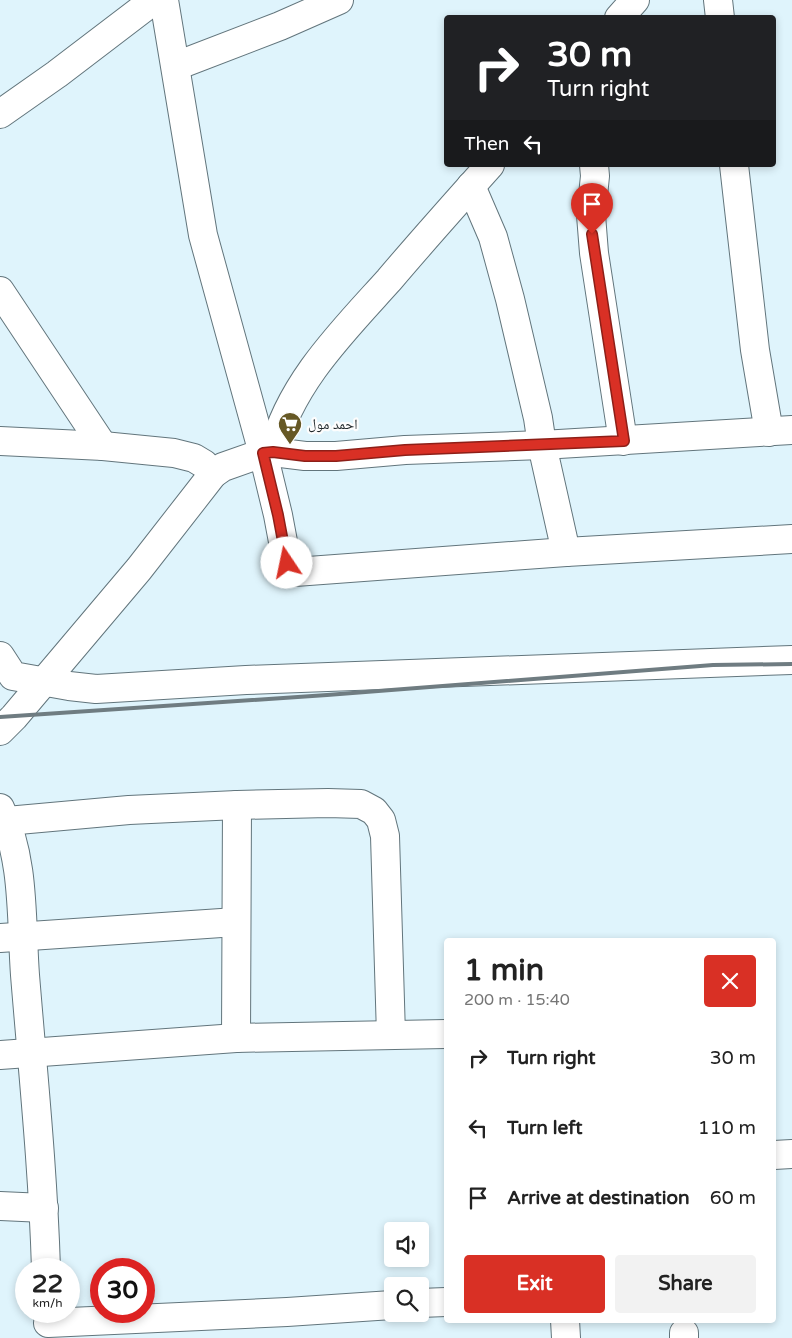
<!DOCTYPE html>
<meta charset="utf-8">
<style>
:root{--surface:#fff;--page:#f2f2f2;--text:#222;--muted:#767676;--accent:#d93025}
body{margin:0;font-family:"Varela Round","Noto Naskh Arabic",sans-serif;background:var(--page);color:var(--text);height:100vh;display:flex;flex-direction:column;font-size:19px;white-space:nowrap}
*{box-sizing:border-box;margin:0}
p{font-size:16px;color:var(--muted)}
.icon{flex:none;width:28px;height:28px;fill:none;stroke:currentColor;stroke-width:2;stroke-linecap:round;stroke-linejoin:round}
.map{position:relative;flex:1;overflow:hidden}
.panel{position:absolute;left:444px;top:938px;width:332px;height:385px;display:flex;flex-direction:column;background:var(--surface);border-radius:5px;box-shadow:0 2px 8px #0003}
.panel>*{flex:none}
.guide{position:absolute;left:444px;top:15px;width:332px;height:152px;border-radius:5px;box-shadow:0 2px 8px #0003;background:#202124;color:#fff;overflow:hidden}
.tools{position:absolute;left:384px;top:1222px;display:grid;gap:10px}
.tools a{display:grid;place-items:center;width:45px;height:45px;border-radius:5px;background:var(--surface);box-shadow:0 2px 8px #0003;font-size:25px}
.speed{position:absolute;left:15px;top:1258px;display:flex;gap:10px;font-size:25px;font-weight:700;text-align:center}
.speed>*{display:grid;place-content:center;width:65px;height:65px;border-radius:50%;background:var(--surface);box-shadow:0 2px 8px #0003;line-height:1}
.speed small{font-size:12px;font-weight:400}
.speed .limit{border:8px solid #d22;background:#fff;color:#111}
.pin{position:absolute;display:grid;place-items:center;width:42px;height:42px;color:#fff;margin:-51px -21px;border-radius:50% 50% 50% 0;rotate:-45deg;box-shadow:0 0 5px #0007}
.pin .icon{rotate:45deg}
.me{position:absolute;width:55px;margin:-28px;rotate:349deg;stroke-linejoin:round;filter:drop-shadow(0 0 4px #0008)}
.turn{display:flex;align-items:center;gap:18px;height:105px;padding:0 20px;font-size:22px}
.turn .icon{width:65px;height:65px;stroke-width:2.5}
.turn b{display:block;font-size:35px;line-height:42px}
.then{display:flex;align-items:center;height:48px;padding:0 20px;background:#0003;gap:10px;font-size:19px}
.round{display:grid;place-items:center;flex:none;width:52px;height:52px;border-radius:5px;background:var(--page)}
.summary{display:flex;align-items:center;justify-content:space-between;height:85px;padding:0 20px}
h1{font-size:30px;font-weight:800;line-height:38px}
.primary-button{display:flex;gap:10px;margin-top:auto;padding:10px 20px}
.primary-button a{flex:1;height:58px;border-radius:5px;background:var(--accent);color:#fff;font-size:20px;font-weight:800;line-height:58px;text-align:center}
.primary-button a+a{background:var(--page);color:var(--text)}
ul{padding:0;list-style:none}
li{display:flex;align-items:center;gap:15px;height:70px;padding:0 20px}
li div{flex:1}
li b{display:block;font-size:19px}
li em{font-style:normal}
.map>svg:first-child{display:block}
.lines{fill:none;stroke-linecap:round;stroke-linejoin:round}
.minor-casing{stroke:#62757c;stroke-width:30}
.major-casing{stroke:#62757c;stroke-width:30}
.minor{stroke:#fff;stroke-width:28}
.major{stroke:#fff;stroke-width:28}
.rail{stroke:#6f7c81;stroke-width:4}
.route-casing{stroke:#8d1f18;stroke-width:12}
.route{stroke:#d93025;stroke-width:9}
.labels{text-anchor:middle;stroke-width:4.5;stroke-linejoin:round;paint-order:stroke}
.poi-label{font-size:14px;fill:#1f272a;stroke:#fdfdfd;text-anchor:start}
</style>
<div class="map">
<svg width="792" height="1338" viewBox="0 0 792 1338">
<rect width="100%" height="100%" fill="#dff4fc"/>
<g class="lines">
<!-- minor casing -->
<g class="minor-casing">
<g id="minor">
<polyline points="164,0 203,235 263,453 278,515 287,563 290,569 295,572 566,552 792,539"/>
<polyline points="718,0 720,18"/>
<polyline points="619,18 635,0"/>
<polyline points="176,66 280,26 339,0"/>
<polyline points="0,114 57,74 154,0"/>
<polyline points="594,165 595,176 591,215 594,253 623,441"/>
<polyline points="734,165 755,350 769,432"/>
<polyline points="471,186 493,237 510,299 538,418 542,445 566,552"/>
<polyline points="0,291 103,446"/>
<polyline points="0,441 103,446 174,453 194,458 204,464 213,474"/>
<path d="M273,452C289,384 344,330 389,280C422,241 456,203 490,165"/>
<polyline points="0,656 13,676 69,686 96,689 246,680 792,660"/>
<path d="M0,808C25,858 21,920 25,975C33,1073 43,1170 46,1269"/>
<polyline points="7,821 129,810 237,805 328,803 361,804 374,811 381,820 385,836 391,1035"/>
<polyline points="0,938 236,922"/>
<polyline points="236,1038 237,805"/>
<polyline points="0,1055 236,1038 446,1034"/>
<polyline points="774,1155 792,1154"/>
<polyline points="0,1206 44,1208"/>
<polyline points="420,1303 446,1302"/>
<polyline points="565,1320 566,1338"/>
<polyline points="48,1323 287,1312 392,1305"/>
<polyline points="684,1333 684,1338"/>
</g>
</g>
<!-- major casing -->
<g class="major-casing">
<polyline id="major" points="0,731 14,717 139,569 213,474 223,467 263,453 273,452 305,456 336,456 405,450 542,445 792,430"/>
</g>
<!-- minor -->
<use href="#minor" class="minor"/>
<!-- major -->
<use href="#major" class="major"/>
<!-- rail -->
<polyline class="rail" points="0,717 327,695 713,665 792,664"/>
</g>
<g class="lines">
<!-- route casing -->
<g class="route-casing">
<polyline id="route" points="287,563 278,515 263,453 273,452 305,456 336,456 405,450 624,441 592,234"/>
</g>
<!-- route -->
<use href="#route" class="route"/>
</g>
<!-- icons -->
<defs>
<g id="supermarket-pin" transform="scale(1.25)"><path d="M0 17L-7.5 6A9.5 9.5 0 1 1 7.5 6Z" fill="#665825" stroke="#fdfdfd"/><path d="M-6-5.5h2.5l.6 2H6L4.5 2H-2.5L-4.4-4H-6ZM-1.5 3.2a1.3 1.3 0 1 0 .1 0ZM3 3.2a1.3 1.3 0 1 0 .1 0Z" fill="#fff"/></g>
</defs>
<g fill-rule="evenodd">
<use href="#supermarket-pin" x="290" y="424"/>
</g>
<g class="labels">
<!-- poi labels -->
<g class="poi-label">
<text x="308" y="429">احمد مول</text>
</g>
</g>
</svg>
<div class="tools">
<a><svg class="icon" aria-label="sound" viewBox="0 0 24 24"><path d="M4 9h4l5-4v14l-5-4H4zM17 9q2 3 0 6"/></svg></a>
<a><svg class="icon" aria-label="search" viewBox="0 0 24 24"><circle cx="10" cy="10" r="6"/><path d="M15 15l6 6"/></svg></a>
</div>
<div class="speed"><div>22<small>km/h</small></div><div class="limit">30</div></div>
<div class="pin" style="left:592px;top:234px;background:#d93025"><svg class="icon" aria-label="arrive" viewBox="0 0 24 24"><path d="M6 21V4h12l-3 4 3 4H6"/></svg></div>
<svg class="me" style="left:287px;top:563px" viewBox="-20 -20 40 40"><circle r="19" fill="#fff"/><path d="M0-13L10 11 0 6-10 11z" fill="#d93025"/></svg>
<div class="guide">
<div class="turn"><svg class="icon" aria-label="right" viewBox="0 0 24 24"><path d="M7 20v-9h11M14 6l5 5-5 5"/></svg><div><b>30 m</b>Turn right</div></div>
<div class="then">Then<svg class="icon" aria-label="left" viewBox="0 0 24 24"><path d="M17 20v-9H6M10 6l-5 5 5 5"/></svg></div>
</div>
<section class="panel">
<div class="summary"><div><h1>1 min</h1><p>200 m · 15:40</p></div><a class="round" style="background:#d93025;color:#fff"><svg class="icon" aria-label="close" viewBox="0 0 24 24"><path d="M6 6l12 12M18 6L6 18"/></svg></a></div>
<ul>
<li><svg class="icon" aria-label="right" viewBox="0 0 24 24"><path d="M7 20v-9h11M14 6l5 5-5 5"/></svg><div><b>Turn right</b></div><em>30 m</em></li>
<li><svg class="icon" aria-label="left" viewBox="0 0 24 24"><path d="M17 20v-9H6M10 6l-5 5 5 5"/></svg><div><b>Turn left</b></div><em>110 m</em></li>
<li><svg class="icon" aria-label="arrive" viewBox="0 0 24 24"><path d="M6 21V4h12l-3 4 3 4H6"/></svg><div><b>Arrive at destination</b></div><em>60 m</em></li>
</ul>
<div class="primary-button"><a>Exit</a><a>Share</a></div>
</section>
</div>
